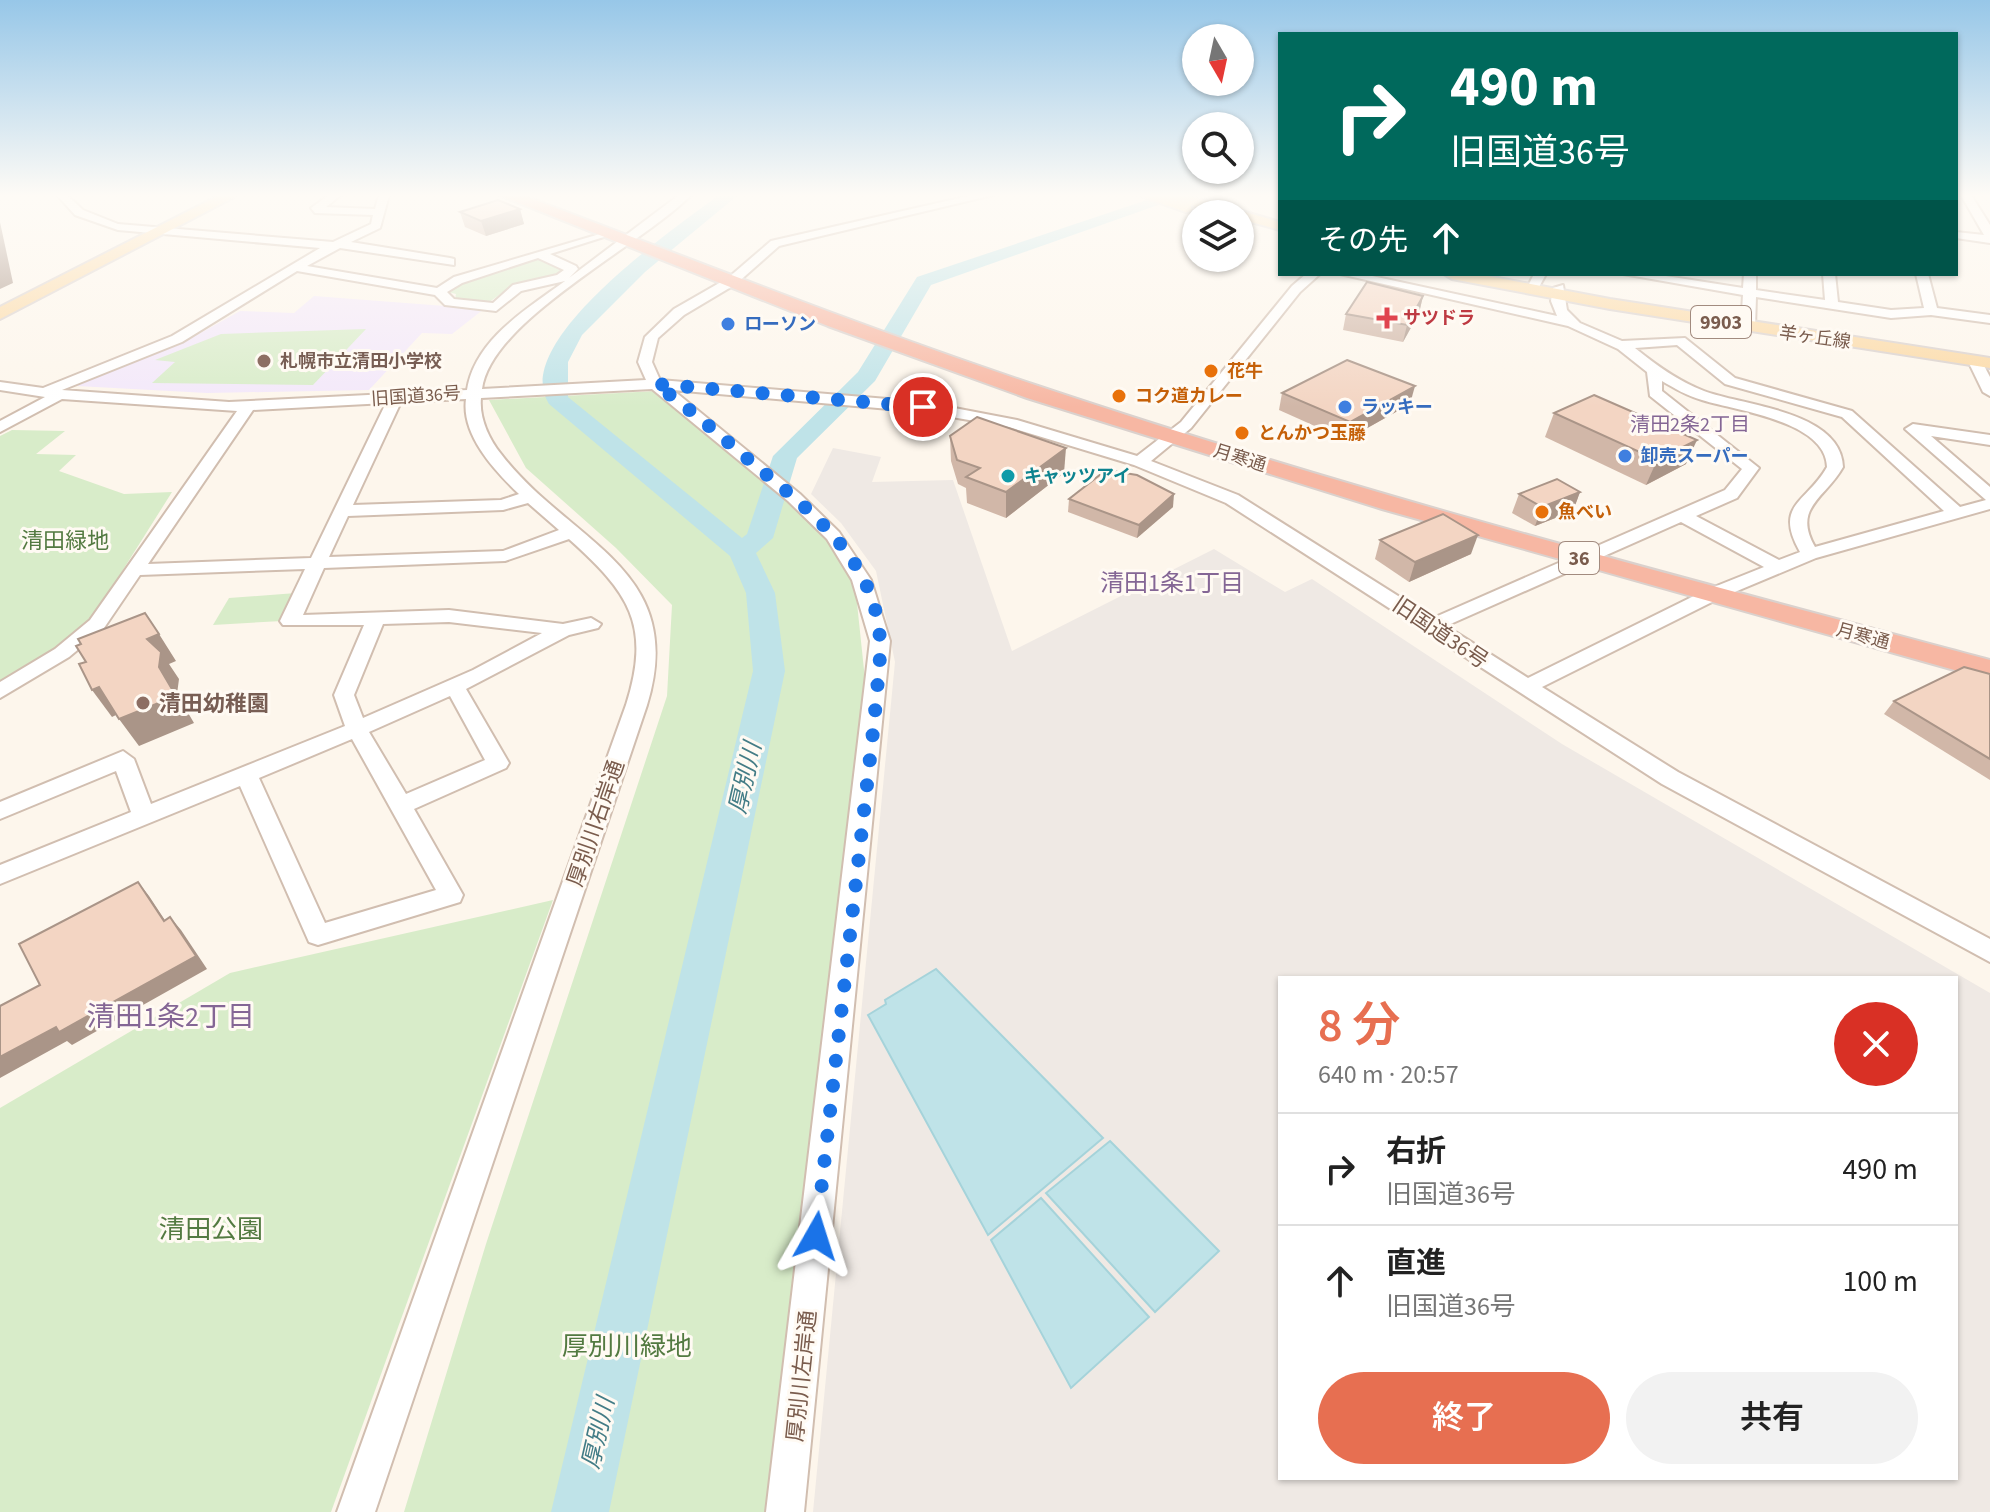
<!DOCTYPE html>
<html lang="ja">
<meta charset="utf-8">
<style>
:root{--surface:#fff;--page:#f2f2f2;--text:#222;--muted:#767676;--line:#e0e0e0;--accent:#e76f51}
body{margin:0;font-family:"Source Sans 3","Noto Sans JP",sans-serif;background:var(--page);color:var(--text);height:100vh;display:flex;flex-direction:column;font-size:30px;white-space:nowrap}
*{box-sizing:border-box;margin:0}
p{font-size:26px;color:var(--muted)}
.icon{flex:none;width:44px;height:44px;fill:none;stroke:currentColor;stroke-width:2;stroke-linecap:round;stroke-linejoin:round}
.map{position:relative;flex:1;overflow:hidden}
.side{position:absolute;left:1278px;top:976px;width:680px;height:504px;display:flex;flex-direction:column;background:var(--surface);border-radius:0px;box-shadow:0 2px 6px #0004}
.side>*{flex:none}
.banner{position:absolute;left:1278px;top:32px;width:680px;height:244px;border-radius:0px;box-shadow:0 2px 6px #0004;background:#00695c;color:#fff;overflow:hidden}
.needle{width:52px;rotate:171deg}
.controls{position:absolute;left:1182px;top:24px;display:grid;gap:16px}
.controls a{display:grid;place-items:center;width:72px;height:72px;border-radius:50%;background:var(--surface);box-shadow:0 2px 6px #0004;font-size:40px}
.pin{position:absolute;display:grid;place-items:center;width:68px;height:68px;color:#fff;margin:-34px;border:4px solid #fff;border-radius:50%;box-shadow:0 2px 8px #0007}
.me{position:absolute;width:88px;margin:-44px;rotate:6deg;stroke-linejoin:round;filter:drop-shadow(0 0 6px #0008)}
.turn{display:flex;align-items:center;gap:28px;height:168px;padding:0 40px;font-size:36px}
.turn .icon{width:104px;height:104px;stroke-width:2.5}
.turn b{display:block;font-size:56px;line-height:68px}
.then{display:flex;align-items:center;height:76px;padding:0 40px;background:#0003;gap:16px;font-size:30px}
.round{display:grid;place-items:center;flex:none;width:84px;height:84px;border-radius:42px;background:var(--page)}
.summary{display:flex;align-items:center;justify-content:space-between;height:136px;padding:0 40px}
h1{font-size:48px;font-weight:600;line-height:60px;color:var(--accent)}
.primary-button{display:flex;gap:16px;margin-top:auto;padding:16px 40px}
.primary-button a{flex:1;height:92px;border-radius:48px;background:var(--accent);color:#fff;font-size:32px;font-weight:600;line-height:92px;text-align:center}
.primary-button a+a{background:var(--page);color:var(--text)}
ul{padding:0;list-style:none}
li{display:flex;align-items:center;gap:24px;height:112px;padding:0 40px;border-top:2px solid var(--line)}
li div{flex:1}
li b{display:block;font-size:30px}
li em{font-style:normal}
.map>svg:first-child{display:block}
.industrial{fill:#efe9e4;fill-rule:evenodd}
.education{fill:#f3e8fa}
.green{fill:#d8ecc9}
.water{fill:#bfe3e8;stroke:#a5d3da;stroke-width:2}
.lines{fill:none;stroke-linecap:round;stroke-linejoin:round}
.river{fill:#bfe3e8;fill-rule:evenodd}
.minor-casing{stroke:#d1beb0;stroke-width:4}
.major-casing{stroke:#dad1cd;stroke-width:4}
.highway-casing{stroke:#dad1cd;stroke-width:4}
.minor{fill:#fff;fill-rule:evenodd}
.major{fill:#fbd9a5;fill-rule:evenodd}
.highway{fill:#f7b7a3;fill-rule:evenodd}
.wall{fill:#d1b7a8}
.shaded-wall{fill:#aa9588}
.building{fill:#f3d5c3;stroke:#aa9588;stroke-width:2}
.route{stroke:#1a73e8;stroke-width:14;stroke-dasharray:0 25.2}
.health-dot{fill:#e0444e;stroke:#fffaf3;stroke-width:3}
.shop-dot{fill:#3f7fe0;stroke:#fffaf3;stroke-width:3}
.education-dot{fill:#8d6e63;stroke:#fffaf3;stroke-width:3}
.food-dot{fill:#e8710a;stroke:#fffaf3;stroke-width:3}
.culture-dot{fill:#0f9aa8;stroke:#fffaf3;stroke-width:3}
.labels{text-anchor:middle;stroke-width:6;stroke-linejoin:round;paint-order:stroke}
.far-health-label{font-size:18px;font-weight:bold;fill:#be3a42;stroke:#fffaf3;text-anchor:start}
.far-shop-label{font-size:18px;font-weight:bold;fill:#366cbe;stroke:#fffaf3;text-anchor:start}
.far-street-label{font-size:18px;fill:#7a5c4d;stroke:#fffaf3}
.far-education-label{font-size:18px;font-weight:bold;fill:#785e54;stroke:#fffaf3;text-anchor:start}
.far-food-label{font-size:18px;font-weight:bold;fill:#c56008;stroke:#fffaf3;text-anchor:start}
.far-culture-label{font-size:18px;font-weight:bold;fill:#0d838f;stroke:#fffaf3;text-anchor:start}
.shield{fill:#fffaf3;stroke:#a28b7f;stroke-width:2}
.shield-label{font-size:20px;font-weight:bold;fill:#7a5c4d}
.far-neighbourhood-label{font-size:20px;fill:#846695;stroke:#fffaf3}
.park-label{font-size:22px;fill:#537a41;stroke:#fffaf3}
.street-label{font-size:22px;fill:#7a5c4d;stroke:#fffaf3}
.education-label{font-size:22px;font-weight:bold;fill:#785e54;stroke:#fffaf3;text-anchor:start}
.neighbourhood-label{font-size:24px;fill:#846695;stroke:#fffaf3}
.water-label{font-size:24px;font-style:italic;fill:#437c86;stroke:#fffaf3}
.near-park-label{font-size:26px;fill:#537a41;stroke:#fffaf3}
.near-neighbourhood-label{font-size:28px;fill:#846695;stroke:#fffaf3}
</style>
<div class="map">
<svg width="1990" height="1512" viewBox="0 0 1990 1512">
<rect width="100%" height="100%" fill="#fdf6ec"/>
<!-- industrial -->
<path class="industrial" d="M833,448L881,457L872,482L953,480L1012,651L1214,549L1285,592L1312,579L1562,744L1990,993V1512H813L895,662L876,571L841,523L811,494ZM1280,978H1956V1478H1280Z"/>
<!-- education -->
<polygon class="education" points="314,296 484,309 452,334 422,333 369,390 207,393 77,386 77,383 188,340 240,311 294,313"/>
<!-- green -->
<g class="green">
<polygon points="536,258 567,269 561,275 510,287 488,303 455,299 456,294 444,291 464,280"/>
<polygon points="366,329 313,385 152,383 175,362 155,360 221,334"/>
<polygon points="656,391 813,520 855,584 868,708 773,1512 404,1512 486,1244 667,696 672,605 616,548 526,468 489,400"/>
<polygon points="12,430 65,431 36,454 76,455 59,471 124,494 172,492 87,627 0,685 0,436"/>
<polygon points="296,593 282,621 213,625 229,598"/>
<polygon points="553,900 331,1512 0,1512 0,1108 230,973"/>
</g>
<!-- water -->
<g class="water">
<polygon points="936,969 1103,1138 988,1235 868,1015 886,1004 885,1000"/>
<polygon points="1110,1141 1219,1251 1155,1312 1046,1193"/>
<polygon points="1041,1198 1149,1317 1071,1388 991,1240"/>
</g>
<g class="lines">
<!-- river -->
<path class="river" d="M719,195H738L645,272L582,335L568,362V397L742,538L747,534L773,456L858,372L917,277L1147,200H1159L1161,204L931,285L875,381L797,458L773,538L756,553L775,593L785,671L609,1512H551L753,671L746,593L730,556L549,404C508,342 678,226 719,195Z"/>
<!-- minor casing -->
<g class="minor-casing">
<g id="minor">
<path d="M57,195H67L83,210L118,224L333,242L371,224L373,215L315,213L311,208L329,195H341L326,207L375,209L379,195H389L380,228L351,242L450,258L454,259V265L340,248L307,266L437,288L454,277L610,231V235L550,254L576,266L578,269L569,278L679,195H691C641,246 491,320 482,389L646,380L638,362L645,337L674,309L728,278L771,241L973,195H993L779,246L736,284L684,315L658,338L652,362L660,380L923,402L1017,420L1137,456L1181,422L1292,286L1306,274H1320L1300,292L1191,428L1151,461L1238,495L1433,618L1725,490L1742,469L1650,396L1647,372L1618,349L1568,326L1340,274H1363L1557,316L1551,301L1553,288L1563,285L1567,310L1580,323L1622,341L1685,338L1735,378L1852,411L1960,507L1986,500L1905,429L1913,424L1990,435V445L1931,436L1990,487V509L1816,558L1718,599L1542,687L1678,772L1990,939V962L1662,784L1226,503L1134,465L1009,427L923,412L673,390L800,494L839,532L871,580L890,641L804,1512H766L870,641L852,580L827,539L788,501L652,389L481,398C479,418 489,439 501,454C569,543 689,568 647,705L375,1512H337L626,705C652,624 628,592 569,539L505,561L324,568L303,615L449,610L563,624L591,618L601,624L598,628L569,635L466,689L509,763L506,768L414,809L463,895L460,902L318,945L309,942L240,786L0,884V865L131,812L116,771L0,819V802L123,751L134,759L151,804L345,726L334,695L364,625H283L280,621L305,569L140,575L104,628L69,657L0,698V682L55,649L90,620L237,411L62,399L0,432V421L45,397L0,390V382L43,388L172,336L320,248L118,230L75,215ZM538,258L564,270L557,275L513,285L493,303L454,299L447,292L462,283ZM297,271L435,295L445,305L496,311L521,291L565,281C527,309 475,339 467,390L229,402L62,390L182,342ZM1677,345L1725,384L1842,417L1944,511L1815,547C1792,507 1826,498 1843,467C1841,411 1744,406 1704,391C1678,381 1656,365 1635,348ZM1662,381C1674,388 1687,396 1702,400C1737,411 1826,421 1827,467C1807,503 1773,504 1800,552L1779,560L1696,516L1737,498L1759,468L1662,391ZM466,399C461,435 495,471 519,494L501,500L353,505L401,402ZM386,403L311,558L148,564L253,410ZM528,503L559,530L503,551L329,557L348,516L503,510ZM1681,522L1764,567L1704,591L1528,678L1446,626ZM449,622L542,633L473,670L363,718L354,695L383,624ZM450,696L485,760L406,794L369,732ZM352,739L436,890L325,923L259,778Z"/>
<polygon points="1961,195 1971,195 1990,225 1990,243 1956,238 1956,232 1984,235"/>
<polygon points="1534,274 1546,274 1539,287 1529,284"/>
<polygon points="1623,274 1653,274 1743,288 1744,274 1756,274 1756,290 1825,300 1823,274 1835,274 1838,302 1891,310 1924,308 1916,274 1928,274 1937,308 1990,315 1990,323 1931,315 1891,318 1756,297 1755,327 1748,331 1741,327 1743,295"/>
<polygon points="1975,357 1980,358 1990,377 1990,396 1983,392 1968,361"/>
</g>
</g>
<!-- major casing -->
<g class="major-casing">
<g id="major">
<polygon points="220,195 238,195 0,319 0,307"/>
<polygon points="1138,195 1186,195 1280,222 1280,230 1240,219 1240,214 1221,214 1191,205 1191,211 1186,212"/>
<polygon points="1444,274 1477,274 1610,299 1990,358 1990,368 1610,309 1452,279"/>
</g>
</g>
<!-- highway casing -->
<g class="highway-casing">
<path id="highway" d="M499,195H522C694,260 864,328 1038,386C1351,491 1671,575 1990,660V680L1382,509L1027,398L828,326Z"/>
</g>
<!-- minor -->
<use href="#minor" class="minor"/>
<!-- major -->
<use href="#major" class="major"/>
<!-- highway -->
<use href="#highway" class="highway"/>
</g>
<!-- wall -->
<g class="wall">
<polygon points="520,209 524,224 486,236 465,227 460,212"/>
<polygon points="1423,296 1419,313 1403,342 1343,330 1346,314"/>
<polygon points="1282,393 1410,404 1346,440 1279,410"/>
<polygon points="1554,413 1686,464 1646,485 1545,437"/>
<polygon points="950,436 1064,473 1006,518 967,503 966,488 958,484 951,461"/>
<polygon points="1580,492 1573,511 1535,526 1512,513 1519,494"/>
<polygon points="1069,499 1173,507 1137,538 1068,512"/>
<polygon points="1380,540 1471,554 1409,582 1375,559"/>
<polygon points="1990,674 1990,780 1884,714 1894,701"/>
</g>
<!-- shaded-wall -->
<g class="shaded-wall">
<polygon points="520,209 524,224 486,236 481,221"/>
<polygon points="0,222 13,283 0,289"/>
<polygon points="1423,296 1419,313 1403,342 1407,325"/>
<polygon points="1415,386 1410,404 1346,440 1350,422"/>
<polygon points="1697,440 1686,464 1646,485 1657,460"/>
<polygon points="1066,448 1064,473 1006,518 1006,492"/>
<polygon points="1580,492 1573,511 1535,526 1542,507"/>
<polygon points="1174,494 1173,507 1137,538 1139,525"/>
<polygon points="1478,535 1471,554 1409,582 1415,562"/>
<polygon points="159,634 176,661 169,664 179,679 177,694 194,723 139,746 119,719 159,667 147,639"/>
<polygon points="99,687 118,714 112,717 92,690"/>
<polygon points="138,882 149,896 174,934 164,921"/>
<polygon points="170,917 181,930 207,969 72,1045 67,1041 0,1078 0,1057"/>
</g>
<!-- building -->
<g class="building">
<polygon points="498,200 520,209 481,221 460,212"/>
<polygon points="1367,282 1423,296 1407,325 1346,314"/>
<polygon points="1347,360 1415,386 1350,422 1282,393"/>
<polygon points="1594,395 1697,440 1657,460 1554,413"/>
<polygon points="977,417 1066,448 1006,492 966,477 980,468 957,460 950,436"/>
<polygon points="1106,470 1137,475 1174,494 1139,525 1069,499"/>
<polygon points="1557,479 1580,492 1542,507 1519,494"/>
<polygon points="1443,514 1478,535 1415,562 1380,540"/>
<polygon points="145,613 159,634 147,639 161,652 159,667 176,696 119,719 99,687 92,690 79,664 86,662 76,646 81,644 78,639"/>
<polygon points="1964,667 1990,674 1990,759 1894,701"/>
<polygon points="138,882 164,921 170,917 196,956 59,1032 56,1027 0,1057 0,1006 40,985 19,944"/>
</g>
<!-- sky -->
<linearGradient id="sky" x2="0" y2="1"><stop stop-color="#97c7e8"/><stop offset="0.48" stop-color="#fefbf6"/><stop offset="1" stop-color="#fefbf6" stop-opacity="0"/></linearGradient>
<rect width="1990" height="407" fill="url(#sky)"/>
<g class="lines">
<!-- route -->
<path class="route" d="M816,1236L875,714C876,691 881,665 880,641C876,557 807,509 749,460C718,434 688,407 655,384L923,407"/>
</g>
<!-- markers -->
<path class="health-dot" d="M1383 306h8v8h8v8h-8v8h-8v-8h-8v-8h8z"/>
<g class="shop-dot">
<circle cx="728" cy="324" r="8"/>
<circle cx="1345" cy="407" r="8"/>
<circle cx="1625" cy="456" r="8"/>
</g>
<g class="education-dot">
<circle cx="264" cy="361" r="8"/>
<circle cx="143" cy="703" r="8"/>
</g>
<g class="food-dot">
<circle cx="1211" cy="371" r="8"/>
<circle cx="1119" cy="396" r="8"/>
<circle cx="1242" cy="433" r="8"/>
<circle cx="1542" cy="512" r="8"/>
</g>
<circle class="culture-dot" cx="1008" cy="476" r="8"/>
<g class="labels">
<!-- far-health labels -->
<g class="far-health-label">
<text x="1403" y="324">サツドラ</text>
</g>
<!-- far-shop labels -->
<g class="far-shop-label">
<text x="744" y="330">ローソン</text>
<text x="1361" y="413">ラッキー</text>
<text x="1641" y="462">卸売スーパー</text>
</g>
<!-- far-street labels -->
<g class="far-street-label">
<text transform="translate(1815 337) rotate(8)" y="6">羊ヶ丘線</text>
<text transform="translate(416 396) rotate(-4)" y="6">旧国道36号</text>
<text transform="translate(1240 458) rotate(17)" y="6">月寒通</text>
<text transform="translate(1863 636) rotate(15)" y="6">月寒通</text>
</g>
<!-- far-education labels -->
<g class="far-education-label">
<text x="280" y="367">札幌市立清田小学校</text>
</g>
<!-- far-food labels -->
<g class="far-food-label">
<text x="1227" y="377">花牛</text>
<text x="1135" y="402">コク道カレー</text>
<text x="1258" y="439">とんかつ玉藤</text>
<text x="1558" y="518">魚べい</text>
</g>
<!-- far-culture labels -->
<g class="far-culture-label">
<text x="1024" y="482">キャッツアイ</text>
</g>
<!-- shield labels -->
<g class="shield">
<rect x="1691" y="306" width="60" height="32" rx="6"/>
<rect x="1559" y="542" width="40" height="32" rx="6"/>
</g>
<g class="shield-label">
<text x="1721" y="329">9903</text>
<text x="1579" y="565">36</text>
</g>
<!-- far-neighbourhood labels -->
<g class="far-neighbourhood-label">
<text x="1690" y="431">清田2条2丁目</text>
</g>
<!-- park labels -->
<g class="park-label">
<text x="65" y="548">清田緑地</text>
</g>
<!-- street labels -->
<g class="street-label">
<text transform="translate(1441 632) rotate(34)" y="8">旧国道36号</text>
<text transform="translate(595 823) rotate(-71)" y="8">厚別川右岸通</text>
<text transform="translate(801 1376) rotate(-84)" y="8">厚別川左岸通</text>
</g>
<!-- education labels -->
<g class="education-label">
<text x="159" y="711">清田幼稚園</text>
</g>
<!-- neighbourhood labels -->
<g class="neighbourhood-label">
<text x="1172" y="591">清田1条1丁目</text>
</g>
<!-- water labels -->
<g class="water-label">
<text transform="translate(745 778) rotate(-77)" y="8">厚別川</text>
<text transform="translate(598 1433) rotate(-77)" y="8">厚別川</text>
</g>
<!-- near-park labels -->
<g class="near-park-label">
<text x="211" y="1238">清田公園</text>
<text x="627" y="1355">厚別川緑地</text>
</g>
<!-- near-neighbourhood labels -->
<g class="near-neighbourhood-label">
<text x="171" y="1026">清田1条2丁目</text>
</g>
</g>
</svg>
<div class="controls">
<a><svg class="needle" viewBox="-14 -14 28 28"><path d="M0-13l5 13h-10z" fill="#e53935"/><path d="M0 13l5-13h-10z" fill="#767676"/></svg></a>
<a><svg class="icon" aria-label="search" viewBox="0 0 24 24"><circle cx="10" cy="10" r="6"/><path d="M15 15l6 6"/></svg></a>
<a><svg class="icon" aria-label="layers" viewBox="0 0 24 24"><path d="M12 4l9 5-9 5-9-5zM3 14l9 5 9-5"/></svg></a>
</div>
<div class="pin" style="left:923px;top:407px;background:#d93025"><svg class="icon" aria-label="arrive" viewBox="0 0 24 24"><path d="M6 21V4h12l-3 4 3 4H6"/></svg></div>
<svg class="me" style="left:816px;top:1236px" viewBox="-20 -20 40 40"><path d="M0-17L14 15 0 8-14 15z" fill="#1a73e8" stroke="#fff" stroke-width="4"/></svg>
<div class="banner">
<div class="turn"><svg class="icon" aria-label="right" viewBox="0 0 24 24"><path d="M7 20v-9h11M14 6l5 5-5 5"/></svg><div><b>490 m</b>旧国道36号</div></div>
<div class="then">その先<svg class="icon" aria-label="ahead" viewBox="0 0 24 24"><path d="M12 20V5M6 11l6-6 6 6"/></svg></div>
</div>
<section class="side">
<div class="summary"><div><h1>8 分</h1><p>640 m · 20:57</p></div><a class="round" style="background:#d93025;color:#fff"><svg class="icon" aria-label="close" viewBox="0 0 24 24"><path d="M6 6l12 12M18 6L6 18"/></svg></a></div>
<ul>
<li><svg class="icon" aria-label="right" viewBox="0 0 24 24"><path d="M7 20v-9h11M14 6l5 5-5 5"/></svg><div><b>右折</b><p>旧国道36号</p></div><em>490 m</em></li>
<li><svg class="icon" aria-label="ahead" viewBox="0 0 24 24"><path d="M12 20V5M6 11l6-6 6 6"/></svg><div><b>直進</b><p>旧国道36号</p></div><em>100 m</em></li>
</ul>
<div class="primary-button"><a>終了</a><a>共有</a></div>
</section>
</div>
